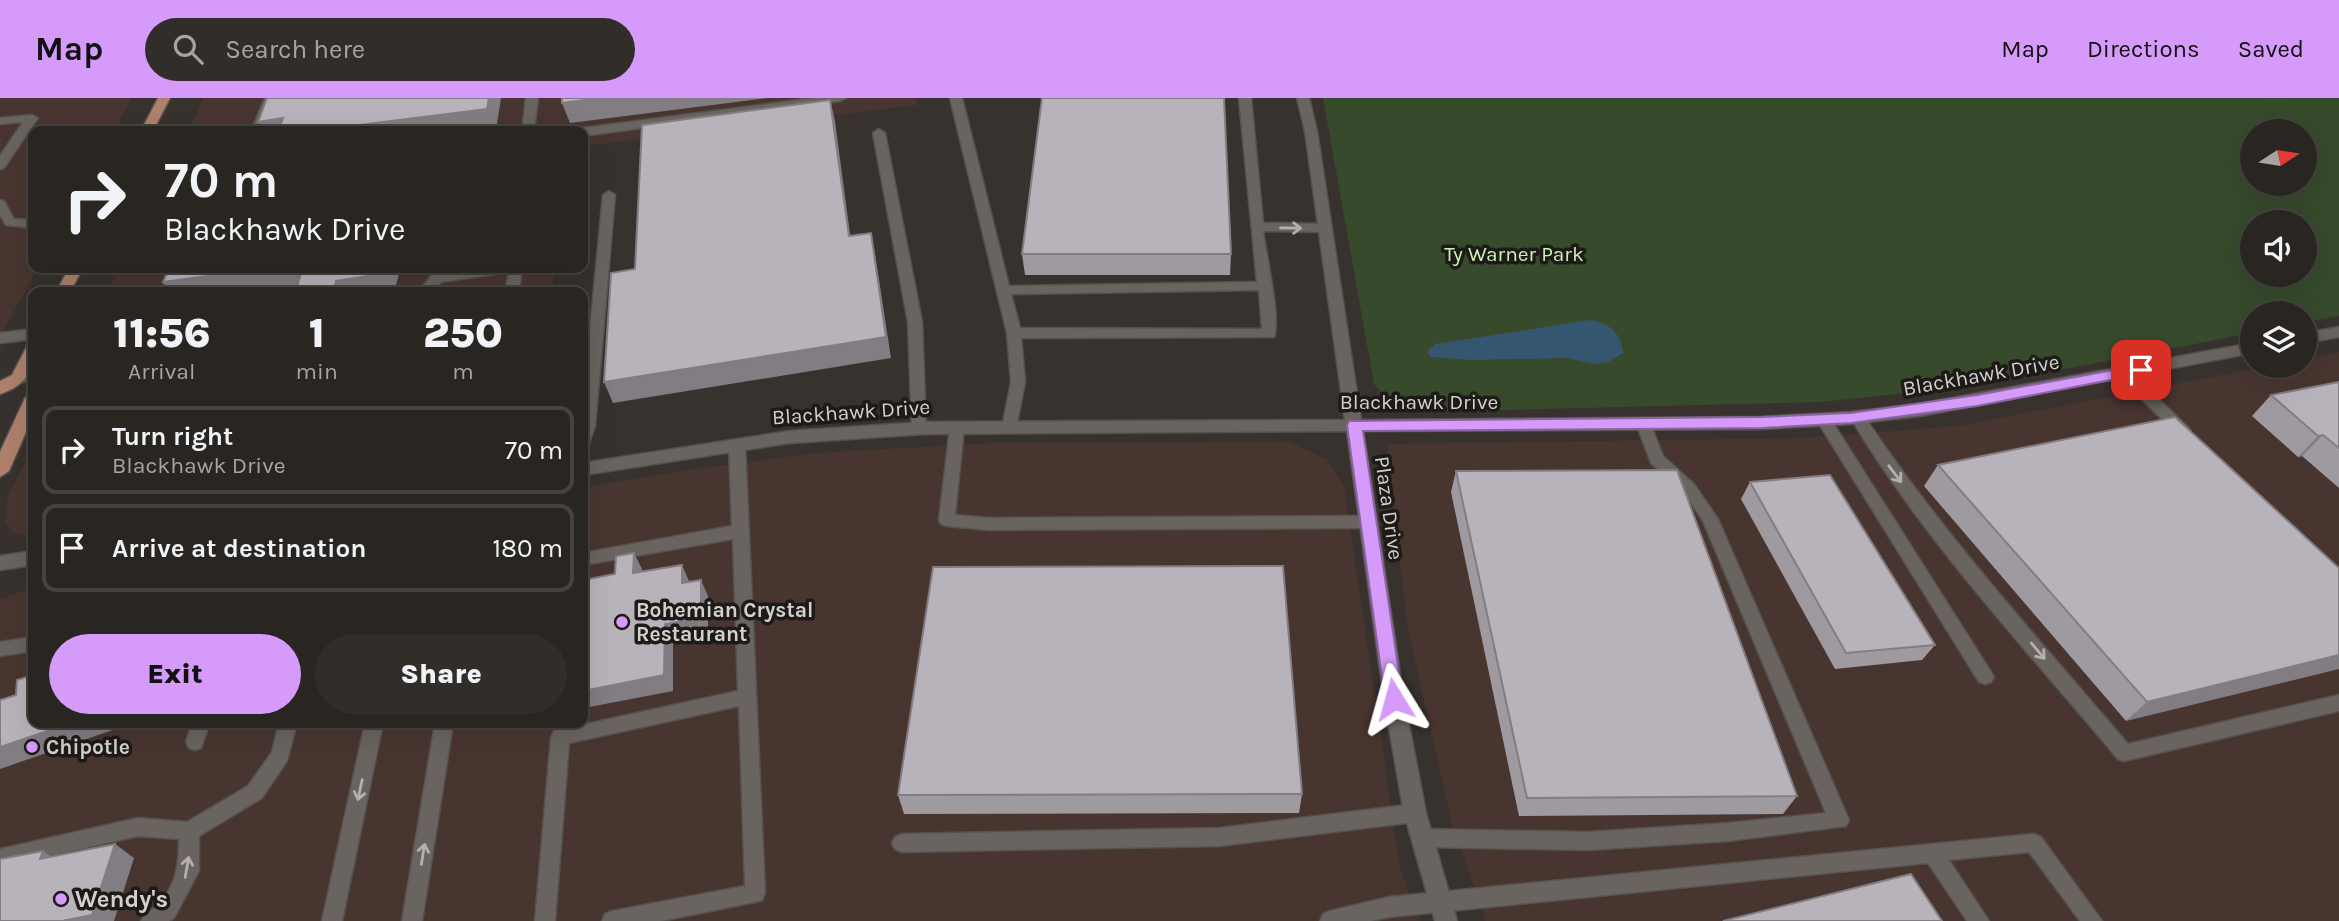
<!DOCTYPE html>
<style>
:root{--surface:#292622;--page:#312e2a;--text:#f1f3f6;--muted:#a5a5a5;--line:#454340;--accent:#d69bfa}
body{margin:0;font-family:Karla,sans-serif;background:var(--page);color:var(--text);height:100vh;display:flex;flex-direction:column;font-size:26px;white-space:nowrap}
*{box-sizing:border-box;margin:0}
p{font-size:23px;color:var(--muted)}
.icon{flex:none;width:38px;height:38px;fill:none;stroke:currentColor;stroke-width:2;stroke-linecap:round;stroke-linejoin:round}
.map{position:relative;flex:1;overflow:hidden}
.panel{position:absolute;left:28px;top:189px;width:560px;height:441px;display:flex;flex-direction:column;background:var(--surface);border-radius:14px;box-shadow:0 7px 28px #0002,0 0 0 2px var(--line)}
.panel>*{flex:none}
.guide{position:absolute;left:28px;top:28px;width:560px;height:147px;border-radius:14px;box-shadow:0 7px 28px #0002,0 0 0 2px var(--line);background:#292622;color:var(--text);overflow:hidden}
.needle{width:46px;rotate:78deg}
.tools{position:absolute;left:2240px;top:21px;display:grid;gap:14px}
.tools a{display:grid;place-items:center;width:77px;height:77px;border-radius:50%;background:var(--surface);box-shadow:0 7px 28px #0002,0 0 0 2px var(--line);font-size:35px}
.pin{position:absolute;display:grid;place-items:center;width:60px;height:60px;color:#fff;margin:-30px;border-radius:14px;box-shadow:0 4px 10px #0006}
.me{position:absolute;width:77px;margin:-38px;rotate:352deg;stroke-linejoin:round;filter:drop-shadow(0 0 5px #0008)}
.turn{display:flex;align-items:center;gap:24px;height:147px;padding:0 21px;font-size:32px}
.turn .icon{width:91px;height:91px;stroke-width:2.5}
.turn b{display:block;font-size:49px;line-height:60px}
.eta{display:flex;justify-content:space-evenly;align-items:center;height:119px;text-align:center}
.eta b{font-size:42px;font-weight:800;line-height:49px}
.primary-button{display:flex;gap:14px;margin-top:auto;padding:14px 21px}
.primary-button a{flex:1;height:80px;border-radius:42px;background:var(--accent);color:#111;font-size:28px;font-weight:800;line-height:80px;text-align:center}
.primary-button a+a{background:var(--page);color:var(--text)}
ul{padding:0;list-style:none}
li{display:flex;align-items:center;gap:21px;height:88px;margin:0 14px 10px;padding:0 7px;border:4px solid var(--line);border-radius:14px}
li div{flex:1}
li b{display:block;font-size:26px}
li em{font-style:normal}
header{display:flex;align-items:center;gap:42px;box-sizing:border-box;height:98px;padding:0 35px;background:var(--accent);color:#111}
header strong{font-size:33px}
nav{display:flex;gap:38px;margin-inline-start:auto;font-size:24px}
.search{width:490px;height:63px;background:var(--page);display:flex;align-items:center;gap:18px;box-sizing:border-box;padding:0 24px;border-radius:38px;color:var(--muted);font-size:26px}
.map>svg:first-child{display:block}
.commercial{fill:#493530}
.green{fill:#374a2c;fill-rule:evenodd}
.water{fill:#34576f}
.lines{fill:none;stroke-linecap:round;stroke-linejoin:round}
.lane-casing{stroke:#55514d;stroke-width:3}
.street-casing{stroke:#55514d;stroke-width:3}
.primary-casing{stroke:#55514d;stroke-width:3}
.lane{fill:#69645f;fill-rule:evenodd}
.street{fill:#69645f;fill-rule:evenodd}
.primary{fill:#af806c;fill-rule:evenodd}
.wall{fill:#9e9aa0}
.shaded-wall{fill:#817d82}
.building{fill:#b8b3ba;stroke:#817d82;stroke-width:2}
.oneway{stroke:#b4b0ac}
.route{fill:#d69bfa;stroke:#8b65a2;stroke-width:2}
.poi-dot{fill:#d69bfa;stroke:#1d1a18;stroke-width:2.5}
.labels{text-anchor:middle;stroke-width:7;stroke-linejoin:round;paint-order:stroke}
.park-label{font-size:21px;fill:#cbf0b6;stroke:#1d1a18}
.street-label{font-size:21px;fill:#d4d0cd;stroke:#1d1a18}
.poi-label{font-size:21px;font-weight:bold;fill:#d4d0cd;stroke:#1d1a18;text-anchor:start}
.near-poi-label{font-size:24px;font-weight:bold;fill:#d4d0cd;stroke:#1d1a18;text-anchor:start}
</style>
<header>
<strong>Map</strong>
<div class="search"><svg class="icon" aria-label="search" viewBox="0 0 24 24"><circle cx="10" cy="10" r="6"/><path d="M15 15l6 6"/></svg>Search here</div>
<nav><a>Map</a><a>Directions</a><a>Saved</a></nav>
</header>
<div class="map">
<svg width="2339" height="823" viewBox="0 0 2339 823">
<rect width="100%" height="100%" fill="#37322d"/>
<!-- commercial -->
<g class="commercial">
<polygon points="0,0 132,0 114,33 33,33 33,170 38,170 0,238"/>
<polygon points="204,0 916,0 917,7 583,48 583,33 188,33"/>
<polygon points="120,170 555,170 552,194 108,194"/>
<polygon points="2339,254 2339,823 1486,823 1452,726 1407,527 1387,346 1806,340 1958,328 2268,268 2305,268 2305,261"/>
<polygon points="1290,344 1328,362 1344,388 1400,770 1420,823 0,823 0,501 8,498 33,489 33,625 583,625 583,389 695,371 816,355 993,345"/>
<polygon points="33,347 33,439 14,436 5,424 7,401"/>
</g>
<!-- green -->
<path class="green" d="M1323,0H2339V218L2305,224V215H2252V235L1981,287L1821,304L1422,314L1391,306L1374,286ZM2252,33H2305V86H2252ZM2252,124H2305V177H2252Z"/>
<!-- water -->
<path class="water" d="M1590,222C1610,225 1621,235 1623,255L1608,264L1595,266L1566,260L1473,262L1431,259L1427,254L1435,246Z"/>
<g class="lines">
<!-- lane casing -->
<g class="lane-casing">
<g id="lane">
<polygon points="265,0 277,0 263,33 251,33"/>
<polygon points="526,0 538,0 534,33 522,33"/>
<polygon points="814,0 846,0 840,3 583,38 583,33 578,33 583,30"/>
<path d="M950,0H962L1009,188L1257,184L1239,0H1251L1263,125L1326,126L1332,130L1326,134L1263,133C1266,157 1281,221 1274,239L1021,240L1025,284L1016,330L1009,335L1004,334L1002,330L1011,284L1007,235ZM1259,192L1262,231L1020,230L1011,196Z"/>
<polygon points="32,17 38,20 4,70 0,71 0,58 23,24 0,26 0,20"/>
<polygon points="879,31 885,35 922,224 926,331 919,336 912,331 908,224 873,35"/>
<polygon points="609,93 615,97 595,328 588,348 583,349 583,305 603,97"/>
<polygon points="0,102 4,103 14,121 33,122 33,130 6,127 0,117"/>
<polygon points="173,170 186,170 174,194 160,194"/>
<polygon points="480,170 522,170 519,194 505,194 509,174 441,184 432,194 418,194 432,177"/>
<polygon points="33,231 33,241 0,245 0,235"/>
<polygon points="33,270 33,280 18,286 11,281 13,278"/>
<polygon points="2123,270 2128,272 2189,330 2191,334 2189,338 2179,338 2118,278 2116,275"/>
<path d="M1857,314L1862,315C1941,434 2036,538 2128,646L2339,597V613L2124,663L2118,661C2025,550 1924,443 1850,319Z"/>
<polygon points="1823,316 1828,317 1991,574 1994,579 1991,584 1985,586 1979,584 1816,321"/>
<polygon points="1643,320 1650,325 1663,358 1694,386 1718,421 1849,722 1846,728 1728,743 1588,752 1422,749 1415,746 1412,740 1415,734 1422,731 1588,734 1728,725 1826,715 1703,423 1684,394 1651,365 1636,325"/>
<polygon points="957,325 964,330 955,417 989,420 1368,418 1374,420 1376,424 1374,428 1368,430 989,432 947,428 941,426 939,422 950,330"/>
<polygon points="737,341 745,346 765,795 762,802 755,804 661,823 602,823 605,816 612,813 745,788 739,608 569,645 555,823 535,823 551,639 554,633 738,593 733,441 583,467 583,455 732,428 729,346"/>
<polygon points="33,539 33,553 0,558 0,544"/>
<polygon points="192,625 210,625 201,650 195,652 189,650 186,644"/>
<path d="M279,625H297L287,663L262,700L199,738V773L174,820L169,823H141C145,813 155,812 161,804C177,784 179,766 179,741L138,738L0,769V751L138,720L187,724L248,688L272,654Z"/>
<polygon points="365,625 383,625 342,823 322,823"/>
<polygon points="435,625 453,625 422,823 402,823"/>
<polygon points="1415,706 1422,709 1425,715 1422,721 1415,724 1220,748 902,754 895,751 892,745 895,739 902,736 1220,730"/>
<polygon points="2034,736 2041,739 2102,823 2080,823 2029,754 1949,762 1989,823 1967,823 1928,765 1389,819 1371,823 1320,823 1323,816 1330,813 1389,799"/>
</g>
</g>
<!-- street casing -->
<g class="street-casing">
<g id="street">
<polygon points="1297,0 1309,0 1317,33 1361,322 1761,319 1851,314 1920,306 2252,245 2252,255 1920,318 1851,326 1761,331 1363,333 1404,601 1426,715 1457,823 1435,823 1404,715 1384,601 1347,333 925,336 790,345 583,377 583,365 790,333 925,324 1345,322 1305,33"/>
<polygon points="2339,229 2339,239 2305,245 2305,235"/>
<polygon points="33,453 33,467 0,472 0,458"/>
</g>
</g>
<!-- primary casing -->
<g class="primary-casing">
<g id="primary">
<polygon points="158,0 170,0 153,33 141,33"/>
<polygon points="69,170 83,170 70,194 56,194"/>
<path d="M33,247C34,272 26,288 0,296V283L12,277L27,248Z"/>
<polygon points="33,294 33,318 9,373 0,379 0,354 25,300"/>
</g>
</g>
<!-- lane -->
<use href="#lane" class="lane"/>
<!-- street -->
<use href="#street" class="street"/>
<!-- primary -->
<use href="#primary" class="primary"/>
</g>
<!-- wall -->
<g class="wall">
<polygon points="1022,156 1231,156 1230,177 1025,177"/>
<polygon points="2339,284 2339,390 2302,358 2298,359 2252,318 2271,297"/>
<polygon points="1938,367 2339,470 2126,623 1924,388"/>
<polygon points="1456,373 1797,698 1783,716 1519,718 1451,394"/>
<polygon points="1750,384 1935,547 1922,562 1835,571 1741,401"/>
<polygon points="1302,696 1299,715 904,716 898,697"/>
</g>
<!-- shaded-wall -->
<g class="shaded-wall">
<polygon points="489,0 501,0 496,32 484,33 312,33"/>
<polygon points="600,0 768,0 570,25 562,5"/>
<polygon points="830,2 835,23 853,159 849,138"/>
<polygon points="283,20 290,33 264,33 258,24"/>
<polygon points="871,135 875,156 891,260 613,305 604,284"/>
<polygon points="268,170 307,170 318,186 258,194 170,194 163,184"/>
<polygon points="383,170 425,170 400,173 394,194 333,194 336,183"/>
<polygon points="2323,337 2302,358 2298,359 2318,338"/>
<polygon points="634,455 642,471 641,492 633,475"/>
<polygon points="682,467 689,483 690,501 682,485"/>
<polygon points="701,482 708,498 708,536 673,542 673,593 584,610 583,608 583,593 665,526"/>
<polygon points="2339,557 2339,571 2126,623 2147,604"/>
<polygon points="71,625 127,625 127,627 0,671 0,649"/>
<polygon points="115,746 134,760 114,823 62,823"/>
<polygon points="43,753 64,767 40,761"/>
</g>
<!-- building -->
<g class="building">
<polygon points="267,0 489,0 487,11 312,33 278,33 283,20 258,24"/>
<polygon points="562,0 600,0 562,5"/>
<polygon points="1042,0 1224,0 1231,156 1022,156"/>
<polygon points="830,2 849,138 871,135 886,239 604,284 611,175 635,171 642,27"/>
<polygon points="169,170 268,170 163,184"/>
<polygon points="303,170 383,170 381,176 336,183 333,194 295,194"/>
<polygon points="2339,284 2339,350 2323,337 2318,338 2271,297"/>
<polygon points="2175,319 2339,470 2339,557 2147,604 1938,367"/>
<polygon points="1677,372 1797,698 1527,700 1456,373"/>
<polygon points="1830,377 1935,547 1846,555 1750,384"/>
<polygon points="634,455 633,475 682,467 682,485 701,482 701,520 665,526 664,577 583,593 583,482 615,476 616,458"/>
<polygon points="1283,468 1302,696 898,697 933,469"/>
<polygon points="33,577 33,625 71,625 0,649 0,602 16,597 17,582"/>
<polygon points="115,746 92,817 62,823 0,823 0,761 43,753 40,761"/>
<polygon points="1911,776 1942,823 1723,823"/>
</g>
<!-- one-way arrows -->
<defs><path id="oneway-shaft" d="M-6 0H5M1.5-3L5.5 0L1.5 3" fill="none" stroke-width="1.6" stroke-linecap="round" stroke-linejoin="round" transform="scale(1.75)"/></defs>
<g class="oneway">
<use href="#oneway-shaft" transform="translate(1291 130) rotate(1)"/>
<use href="#oneway-shaft" transform="translate(1895 376) rotate(53)"/>
<use href="#oneway-shaft" transform="translate(2038 553) rotate(50)"/>
<use href="#oneway-shaft" transform="translate(360 692) rotate(102)"/>
<use href="#oneway-shaft" transform="translate(423 756) rotate(-81)"/>
<use href="#oneway-shaft" transform="translate(187 769) rotate(-80)"/>
</g>
<!-- route -->
<polygon class="route" points="2141,267 2146,268 2149,272 2146,275 1977,308 1851,325 1761,330 1363,333 1403,601 1400,607 1394,609 1388,607 1385,601 1347,327 1349,323 1761,319 1851,315 1977,297"/>
<!-- markers -->
<g class="poi-dot">
<circle cx="622" cy="524" r="7"/>
<circle cx="32" cy="649" r="7"/>
<circle cx="61" cy="801" r="7"/>
</g>
<g class="labels">
<!-- park labels -->
<g class="park-label">
<text x="1514" y="163">Ty Warner Park</text>
</g>
<!-- street labels -->
<g class="street-label">
<text transform="translate(1981 277) rotate(-10)" y="7">Blackhawk Drive</text>
<text x="1419" y="311">Blackhawk Drive</text>
<text transform="translate(851 314) rotate(-4)" y="7">Blackhawk Drive</text>
<text transform="translate(1389 410) rotate(82)" y="7">Plaza Drive</text>
</g>
<!-- poi labels -->
<g class="poi-label">
<text x="636" y="519">Bohemian Crystal<tspan x="636" dy="24">Restaurant</tspan></text>
<text x="46" y="656">Chipotle</text>
</g>
<!-- near-poi labels -->
<g class="near-poi-label">
<text x="75" y="809">Wendy's</text>
</g>
</g>
</svg>
<div class="tools">
<a><svg class="needle" viewBox="-14 -14 28 28"><path d="M0-13l5 13h-10z" fill="#e53935"/><path d="M0 13l5-13h-10z" fill="#a5a5a5"/></svg></a>
<a><svg class="icon" aria-label="sound" viewBox="0 0 24 24"><path d="M4 9h4l5-4v14l-5-4H4zM17 9q2 3 0 6"/></svg></a>
<a><svg class="icon" aria-label="layers" viewBox="0 0 24 24"><path d="M12 4l9 5-9 5-9-5zM3 14l9 5 9-5"/></svg></a>
</div>
<div class="pin" style="left:2141px;top:272px;background:#d93025"><svg class="icon" aria-label="arrive" viewBox="0 0 24 24"><path d="M6 21V4h12l-3 4 3 4H6"/></svg></div>
<svg class="me" style="left:1394px;top:601px" viewBox="-20 -20 40 40"><path d="M0-17L14 15 0 8-14 15z" fill="#d69bfa" stroke="#fff" stroke-width="4"/></svg>
<div class="guide">
<div class="turn"><svg class="icon" aria-label="right" viewBox="0 0 24 24"><path d="M7 20v-9h11M14 6l5 5-5 5"/></svg><div><b>70 m</b>Blackhawk Drive</div></div>
</div>
<section class="panel">
<div class="eta">
<div><b>11:56</b><p>Arrival</p></div>
<div><b>1</b><p>min</p></div>
<div><b>250</b><p>m</p></div>
</div>
<ul>
<li><svg class="icon" aria-label="right" viewBox="0 0 24 24"><path d="M7 20v-9h11M14 6l5 5-5 5"/></svg><div><b>Turn right</b><p>Blackhawk Drive</p></div><em>70 m</em></li>
<li><svg class="icon" aria-label="arrive" viewBox="0 0 24 24"><path d="M6 21V4h12l-3 4 3 4H6"/></svg><div><b>Arrive at destination</b></div><em>180 m</em></li>
</ul>
<div class="primary-button"><a>Exit</a><a>Share</a></div>
</section>
</div>
